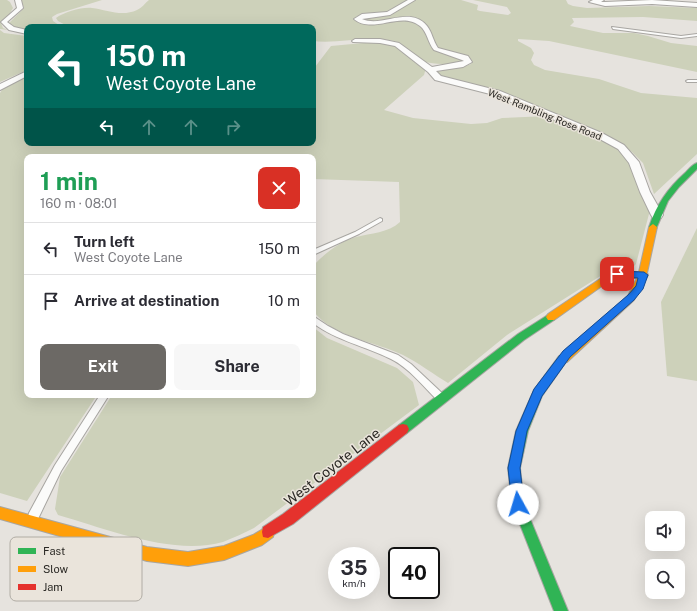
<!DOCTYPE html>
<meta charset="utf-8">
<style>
:root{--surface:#fff;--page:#f7f7f7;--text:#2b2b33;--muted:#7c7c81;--line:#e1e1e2;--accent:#6c6965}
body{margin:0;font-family:"Public Sans",sans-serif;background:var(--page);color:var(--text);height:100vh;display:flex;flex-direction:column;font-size:15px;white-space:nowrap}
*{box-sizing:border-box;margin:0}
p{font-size:13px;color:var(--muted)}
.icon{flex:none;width:22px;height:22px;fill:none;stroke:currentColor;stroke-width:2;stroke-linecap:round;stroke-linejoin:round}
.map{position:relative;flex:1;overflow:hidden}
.side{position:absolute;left:24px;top:154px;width:292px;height:244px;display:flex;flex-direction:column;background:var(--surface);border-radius:8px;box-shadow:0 4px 16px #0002}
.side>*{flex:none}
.banner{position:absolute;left:24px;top:24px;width:292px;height:122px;border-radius:8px;box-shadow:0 4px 16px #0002;background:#00695c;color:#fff;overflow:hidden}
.controls{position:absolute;left:645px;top:511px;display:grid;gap:8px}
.controls a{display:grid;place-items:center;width:40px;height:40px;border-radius:8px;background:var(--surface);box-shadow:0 4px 16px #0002;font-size:20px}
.speed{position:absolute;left:328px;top:547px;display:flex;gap:8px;font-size:20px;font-weight:700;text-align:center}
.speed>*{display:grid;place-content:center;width:52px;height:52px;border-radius:50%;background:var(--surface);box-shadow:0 4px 16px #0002;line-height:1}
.speed small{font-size:10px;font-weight:400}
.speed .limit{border:2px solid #111;border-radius:6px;background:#fff;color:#111}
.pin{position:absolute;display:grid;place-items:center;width:34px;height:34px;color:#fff;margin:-17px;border-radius:8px;box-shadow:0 2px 6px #0006}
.me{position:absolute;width:44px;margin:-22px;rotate:354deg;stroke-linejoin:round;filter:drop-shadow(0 0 3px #0008)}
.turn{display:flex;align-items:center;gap:14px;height:84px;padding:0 16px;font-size:18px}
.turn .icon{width:52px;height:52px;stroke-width:2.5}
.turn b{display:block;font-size:28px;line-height:34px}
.lanes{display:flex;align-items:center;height:38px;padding:0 16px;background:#0003;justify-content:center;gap:20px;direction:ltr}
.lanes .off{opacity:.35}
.round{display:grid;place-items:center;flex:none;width:42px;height:42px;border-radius:8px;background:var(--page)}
.summary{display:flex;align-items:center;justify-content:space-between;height:68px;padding:0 16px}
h1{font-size:24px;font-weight:700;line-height:30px;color:#1e9e55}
.primary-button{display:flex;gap:8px;margin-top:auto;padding:8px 16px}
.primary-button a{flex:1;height:46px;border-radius:8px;background:var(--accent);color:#fff;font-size:16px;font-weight:700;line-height:46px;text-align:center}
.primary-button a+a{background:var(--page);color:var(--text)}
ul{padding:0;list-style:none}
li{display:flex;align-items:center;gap:12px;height:52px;padding:0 16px;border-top:1px solid var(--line)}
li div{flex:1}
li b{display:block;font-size:15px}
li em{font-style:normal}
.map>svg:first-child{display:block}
.green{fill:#cdd1ba}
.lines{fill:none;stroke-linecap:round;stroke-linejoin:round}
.lane-casing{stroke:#a8a6a2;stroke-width:2}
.street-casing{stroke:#a8a6a2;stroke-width:2}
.fast-casing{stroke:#a8a6a2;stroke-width:2}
.slow-casing{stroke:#a8a6a2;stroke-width:2}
.jam-casing{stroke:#a8a6a2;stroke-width:2}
.lane{fill:#fbfbfa;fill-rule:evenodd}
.street{fill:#fbfbfa;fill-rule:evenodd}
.fast{fill:#30b455;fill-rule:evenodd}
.slow{fill:#ff9f0a;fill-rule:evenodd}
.jam{fill:#e5322d;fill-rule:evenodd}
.route{fill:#1a73e8;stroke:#114b97}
.labels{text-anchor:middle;stroke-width:3;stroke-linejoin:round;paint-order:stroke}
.far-street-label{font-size:10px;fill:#2a2824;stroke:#eae4db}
.near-street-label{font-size:14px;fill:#2a2824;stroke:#eae4db}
.key{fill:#eae4db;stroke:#b0aca4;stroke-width:1}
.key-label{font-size:11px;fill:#2a2824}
</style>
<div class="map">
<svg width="697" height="611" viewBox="0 0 697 611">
<rect width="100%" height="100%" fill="#e6e3de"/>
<!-- green -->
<g class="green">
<polygon points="0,0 7,0 10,2 13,8 10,13 14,12 1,23 3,28 8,30 0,29"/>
<polygon points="21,0 102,0 57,14 52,17 53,21 62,27 27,27 27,30 13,27 9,23 24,8"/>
<path d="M149,0H409L386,14L357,16L354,19C369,32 400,13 418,23C428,29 426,41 433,49L463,59L464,62L461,64C442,64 425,66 411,54C404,48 402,43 394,41C367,35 339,44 313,41V27H69L58,21L56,18C65,12 81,7 92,8C107,10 122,17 137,10C142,8 145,3 149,0Z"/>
<path d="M415,0H461L478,5L477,10L480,11L508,15L511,13L507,7L473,0H566L568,4L573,6L587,8L649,6L697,8V21L643,17L572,18L574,22L570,26L603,33H634L648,36L671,43L697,46V72L549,41L518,39V41L531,48L534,53L531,60L534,65L545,70L599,79L641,93L697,98V154L654,194L643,163L632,152L613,139L547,112L441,77L436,72L438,70C448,66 461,69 471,64L472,61L469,58L437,48C429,35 434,27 417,20L369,22L361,20V18L382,16Z"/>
<polygon points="0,30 4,33 27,36 27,70 0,82"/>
<path d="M374,42L394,45L426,68L424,75L384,110L413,118L471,124L487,123L502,118L547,116L602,139L621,150L628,157L650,210L636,264L632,268H618L610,270L507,335L448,383C433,374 419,363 403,355C377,342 329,336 313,310V266C325,253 339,242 356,237C371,233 388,233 400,222L399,182L313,179V157H27V395H97L27,501L0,493V93L2,90L27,75V143H313V67H315L331,46Z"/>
<polygon points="697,228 697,381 667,376 661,302"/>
<path d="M313,327L327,338L397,368L413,382L419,405L254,528C244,533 233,538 223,542C173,556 107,529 58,515L55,509L60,477L112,395H313Z"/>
</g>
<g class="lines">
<!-- lane casing -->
<g class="lane-casing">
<g id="lane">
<polygon points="612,27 681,36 697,34 697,36 681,38 613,29"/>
<polygon points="688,80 697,80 697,82 687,82 686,81"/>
<polygon points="380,218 382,219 382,221 359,234 313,255 313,250 355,232"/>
<path d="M313,316L328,326L343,334L398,355L411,364L443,394L444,397L443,400L440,401L437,400C424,387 408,367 391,359C365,346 337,341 313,323Z"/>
<polygon points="100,395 109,395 61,471 37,521 33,522 29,521 28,517 29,513 55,465"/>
</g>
</g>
<!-- street casing -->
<g class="street-casing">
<g id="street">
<polygon points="15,0 21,0 23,8 7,22 14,27 27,30 27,34 9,30 1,22 17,8"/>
<path d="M408,0H415L390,15L362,19C382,28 410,5 427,26C432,32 433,41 438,48L468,56L472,62L463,67L436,71L441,76L500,91L602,133L624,145L639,162L650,192L663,215L661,218H653L651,215L640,192L629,163L618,149L596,137L494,95L435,80L428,72L395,46L380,43L353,42L352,41L355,39H380L399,43L432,67L464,61L462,60L434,50C428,43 427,31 420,26C401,10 373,35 354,19L362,14L387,12Z"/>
<polygon points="593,0 604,0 601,2 605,2 652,0 697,3 697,7 652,4 605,6 589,2"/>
<polygon points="27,71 27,76 0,90 0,84"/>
</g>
</g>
<!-- fast casing -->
<g class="fast-casing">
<g id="fast">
<path d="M697,163V169L679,187L668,201L656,229H650L649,227C656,205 668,188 685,173C689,169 692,165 697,163Z"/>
<polygon points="551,313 554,314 556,317 554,320 524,340 407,433 403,434 399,433 397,429 399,425 518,334"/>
<polygon points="563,355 567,356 568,359 542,396 528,431 520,468 524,504 568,611 554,611 512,504 508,468 516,431 534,390 559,356"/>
</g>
</g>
<!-- slow casing -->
<g class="slow-casing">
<g id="slow">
<polygon points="653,224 657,227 647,273 648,275 634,300 567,362 563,363 559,362 558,359 564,351 628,296 637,278 618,277 606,283 554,320 548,320 546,317 548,314 600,279 614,272 639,272 649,227"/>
<polygon points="0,507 147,547 188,552 224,546 253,535 268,526 273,527 274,532 273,537 262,545 224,560 188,566 147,561 0,519"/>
</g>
</g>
<!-- jam casing -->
<g class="jam-casing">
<polygon id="jam" points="403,424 407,425 409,429 407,433 293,524 268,538 263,537 262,532 263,527 283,514 399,425"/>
</g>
<!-- lane -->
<use href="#lane" class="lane"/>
<!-- street -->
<use href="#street" class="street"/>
<!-- fast -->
<use href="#fast" class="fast"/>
<!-- slow -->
<use href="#slow" class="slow"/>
<!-- jam -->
<use href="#jam" class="jam"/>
</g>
<!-- route -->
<polygon class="route" points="617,271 644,272 648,275 643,289 634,300 570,357 542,396 527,431 520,468 524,504 523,508 518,510 514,508 512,504 508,468 516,431 534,389 563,351 628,295 636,286 638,278 614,277 613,274 614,272"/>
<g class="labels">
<!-- far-street labels -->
<g class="far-street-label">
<text transform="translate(545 114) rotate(22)" y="4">West Rambling Rose Road</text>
</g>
<!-- near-street labels -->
<g class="near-street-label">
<text transform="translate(332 467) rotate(-38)" y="5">West Coyote Lane</text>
</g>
</g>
<!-- legend -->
<rect x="10" y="537" width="132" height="64" rx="6" class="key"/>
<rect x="18" y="548" width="18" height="6" fill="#30b455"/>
<rect x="18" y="566" width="18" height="6" fill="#ff9f0a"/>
<rect x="18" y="584" width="18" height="6" fill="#e5322d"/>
<g class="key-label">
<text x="43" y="555">Fast</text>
<text x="43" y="573">Slow</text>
<text x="43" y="591">Jam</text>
</g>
</svg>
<div class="controls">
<a><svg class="icon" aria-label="sound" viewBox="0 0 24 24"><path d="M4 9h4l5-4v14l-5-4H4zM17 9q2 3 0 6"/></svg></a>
<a><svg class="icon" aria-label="search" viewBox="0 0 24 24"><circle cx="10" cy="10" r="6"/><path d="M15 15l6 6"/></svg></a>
</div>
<div class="speed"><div>35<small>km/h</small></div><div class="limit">40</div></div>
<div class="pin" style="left:617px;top:274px;background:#d93025"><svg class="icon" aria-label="arrive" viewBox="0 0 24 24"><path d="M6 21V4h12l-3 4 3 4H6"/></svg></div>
<svg class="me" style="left:518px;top:504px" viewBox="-20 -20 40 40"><circle r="19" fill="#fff"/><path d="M0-13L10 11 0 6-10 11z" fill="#1a73e8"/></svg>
<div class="banner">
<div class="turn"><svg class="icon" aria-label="left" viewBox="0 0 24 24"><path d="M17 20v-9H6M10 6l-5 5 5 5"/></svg><div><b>150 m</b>West Coyote Lane</div></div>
<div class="lanes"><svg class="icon" aria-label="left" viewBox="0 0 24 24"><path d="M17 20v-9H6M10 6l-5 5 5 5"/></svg><svg class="icon off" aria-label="ahead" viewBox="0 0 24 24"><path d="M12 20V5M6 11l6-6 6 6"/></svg><svg class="icon off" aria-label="ahead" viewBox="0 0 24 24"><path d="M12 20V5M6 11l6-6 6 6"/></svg><svg class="icon off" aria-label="right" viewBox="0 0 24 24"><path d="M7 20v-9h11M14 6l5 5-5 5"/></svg></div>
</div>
<section class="side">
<div class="summary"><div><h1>1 min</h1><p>160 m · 08:01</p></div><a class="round" style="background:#d93025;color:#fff"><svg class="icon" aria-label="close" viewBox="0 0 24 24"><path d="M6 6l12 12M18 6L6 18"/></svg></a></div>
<ul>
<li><svg class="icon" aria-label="left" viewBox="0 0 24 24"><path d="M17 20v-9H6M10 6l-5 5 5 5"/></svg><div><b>Turn left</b><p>West Coyote Lane</p></div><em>150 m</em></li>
<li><svg class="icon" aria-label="arrive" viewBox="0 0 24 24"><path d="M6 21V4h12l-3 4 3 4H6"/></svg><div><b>Arrive at destination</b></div><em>10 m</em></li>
</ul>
<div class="primary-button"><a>Exit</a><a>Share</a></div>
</section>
</div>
